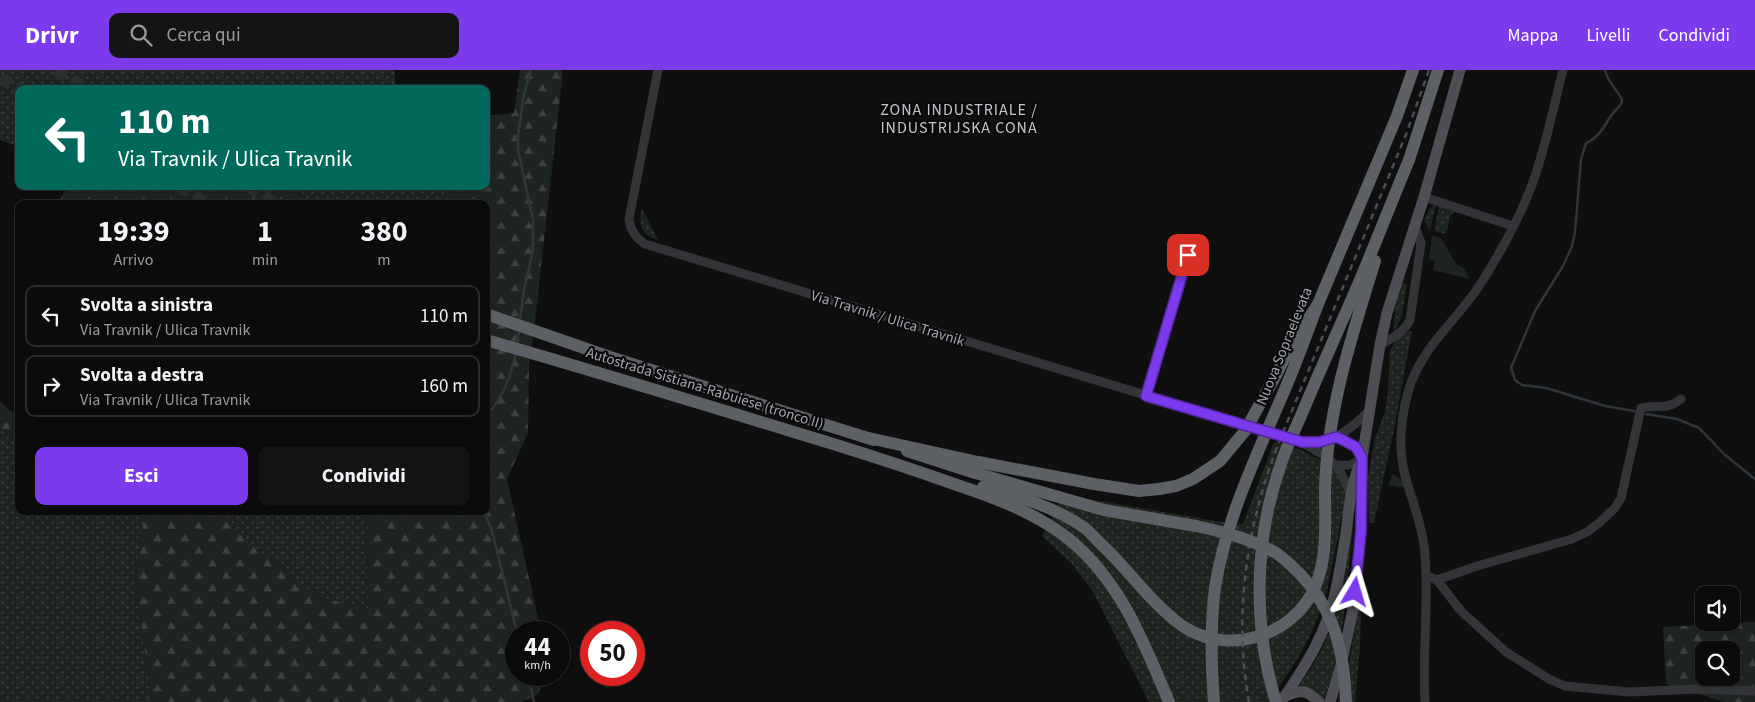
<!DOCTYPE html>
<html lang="it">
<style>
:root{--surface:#0b0b0c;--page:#141415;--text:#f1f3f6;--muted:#9a9b9d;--line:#2b2b2d;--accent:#7c3aed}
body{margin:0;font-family:"Source Sans 3",sans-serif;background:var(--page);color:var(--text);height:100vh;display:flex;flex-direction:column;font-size:19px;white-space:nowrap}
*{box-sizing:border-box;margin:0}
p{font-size:16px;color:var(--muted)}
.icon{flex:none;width:28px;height:28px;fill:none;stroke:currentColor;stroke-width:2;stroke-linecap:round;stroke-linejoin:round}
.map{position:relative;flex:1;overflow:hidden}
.side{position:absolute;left:15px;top:130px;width:475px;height:315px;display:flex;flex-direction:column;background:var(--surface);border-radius:10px;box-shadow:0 1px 4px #0004,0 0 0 1px var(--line)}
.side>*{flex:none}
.banner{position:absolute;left:15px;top:15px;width:475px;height:105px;border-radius:10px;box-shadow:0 1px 4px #0004,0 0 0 1px var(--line);background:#00695c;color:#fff;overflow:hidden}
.controls{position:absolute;left:1695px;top:516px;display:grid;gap:10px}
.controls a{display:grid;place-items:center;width:45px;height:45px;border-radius:10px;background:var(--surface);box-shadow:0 1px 4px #0004,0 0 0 1px var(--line);font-size:25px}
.speed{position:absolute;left:505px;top:551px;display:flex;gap:10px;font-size:25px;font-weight:700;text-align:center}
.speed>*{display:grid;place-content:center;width:65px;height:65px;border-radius:50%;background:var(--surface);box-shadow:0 1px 4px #0004,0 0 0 1px var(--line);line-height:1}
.speed small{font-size:12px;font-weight:400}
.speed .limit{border:8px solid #d22;background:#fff;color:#111}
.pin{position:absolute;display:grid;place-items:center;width:42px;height:42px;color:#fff;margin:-21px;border-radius:10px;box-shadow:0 2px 8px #0006}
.me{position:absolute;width:55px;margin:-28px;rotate:7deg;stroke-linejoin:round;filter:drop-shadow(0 0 4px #0008)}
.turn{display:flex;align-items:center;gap:18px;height:105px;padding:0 20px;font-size:22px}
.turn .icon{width:65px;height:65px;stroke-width:2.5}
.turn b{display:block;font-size:35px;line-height:42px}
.eta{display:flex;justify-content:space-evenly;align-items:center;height:85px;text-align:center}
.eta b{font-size:30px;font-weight:700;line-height:35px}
.primary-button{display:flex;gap:10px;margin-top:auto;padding:10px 20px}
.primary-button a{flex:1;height:58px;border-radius:10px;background:var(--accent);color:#fff;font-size:20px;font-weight:700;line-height:58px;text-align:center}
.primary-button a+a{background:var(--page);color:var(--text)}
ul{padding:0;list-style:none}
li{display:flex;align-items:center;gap:15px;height:62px;margin:0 10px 8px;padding:0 10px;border:2px solid var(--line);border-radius:10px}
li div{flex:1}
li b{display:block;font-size:19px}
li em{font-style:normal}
header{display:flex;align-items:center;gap:30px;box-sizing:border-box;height:70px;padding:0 25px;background:var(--accent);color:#fff}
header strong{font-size:24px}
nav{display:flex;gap:28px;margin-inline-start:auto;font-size:18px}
.search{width:350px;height:45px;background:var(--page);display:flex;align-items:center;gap:12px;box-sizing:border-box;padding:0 18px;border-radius:10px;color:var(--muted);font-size:19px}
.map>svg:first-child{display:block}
.grass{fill:url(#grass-dots)}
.forest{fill:url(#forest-firs);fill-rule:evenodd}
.green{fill:#1e241f}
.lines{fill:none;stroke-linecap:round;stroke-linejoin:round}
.stream{stroke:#2e363b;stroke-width:2.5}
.highway-tunnel{stroke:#2c2d30;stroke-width:12;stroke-dasharray:12 6;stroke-linecap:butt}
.minor{stroke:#333437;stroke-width:9}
.major{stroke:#4d4f54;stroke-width:11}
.highway{stroke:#5d6065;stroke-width:12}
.rail{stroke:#4c4e52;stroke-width:2.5;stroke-dasharray:6 5;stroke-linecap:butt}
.highway-bridge{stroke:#5d6065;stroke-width:12}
.route-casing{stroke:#51269a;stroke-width:12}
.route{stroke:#7c3aed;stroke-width:9}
.labels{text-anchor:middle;stroke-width:4.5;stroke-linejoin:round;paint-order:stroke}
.street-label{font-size:15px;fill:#a2a7b0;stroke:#0a0a0b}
.neighbourhood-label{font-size:16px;letter-spacing:1px;fill:#c2c6cc;stroke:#0a0a0b}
</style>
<header>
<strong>Drivr</strong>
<div class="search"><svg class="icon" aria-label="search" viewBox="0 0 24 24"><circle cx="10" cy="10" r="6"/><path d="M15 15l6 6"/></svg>Cerca qui</div>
<nav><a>Mappa</a><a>Livelli</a><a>Condividi</a></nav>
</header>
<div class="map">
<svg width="1755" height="632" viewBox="0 0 1755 632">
<defs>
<pattern id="grass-dots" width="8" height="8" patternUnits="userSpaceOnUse" patternTransform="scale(1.25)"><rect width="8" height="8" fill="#1e241f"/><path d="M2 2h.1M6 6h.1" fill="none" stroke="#3c413d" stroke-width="1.8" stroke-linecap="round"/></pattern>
<pattern id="forest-firs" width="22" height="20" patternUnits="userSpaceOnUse" patternTransform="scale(1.25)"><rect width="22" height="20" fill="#1e241f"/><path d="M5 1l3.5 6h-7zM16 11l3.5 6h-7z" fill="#3c413d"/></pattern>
</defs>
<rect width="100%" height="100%" fill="#0f0f10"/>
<!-- grass -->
<g class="grass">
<polygon points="0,0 395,0 395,19 19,19 19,77 0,70"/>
<polygon points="304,116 445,116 448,134 292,134 305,119"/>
<polygon points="1434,135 1436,135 1430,160 1424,151 1429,139"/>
<polygon points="1439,136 1450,139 1454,142 1450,146 1446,164 1434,161"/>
<path d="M642,139L658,170C642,166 637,154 642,139Z"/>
<path d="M1402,213L1407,214C1404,229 1404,251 1393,262L1395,239Z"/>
<polygon points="1409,261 1412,261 1394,359 1374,453 1369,452 1368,407 1375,368 1385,342 1388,322 1390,281 1396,270"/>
<polygon points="0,358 19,377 19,441 139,441 143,456 135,512 152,632 0,632"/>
<polygon points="1274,372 1299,379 1330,395 1336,401 1346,427 1326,525 1312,562 1297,590 1269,632 1149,632 1093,522 1071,493 1042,466 1064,425 1228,453 1243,454"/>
<polygon points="221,441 365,441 367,456 368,540 318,527 254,477"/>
<path d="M1351,458H1353L1343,552L1337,589L1324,631L1314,621L1299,616C1310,600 1321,583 1328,565C1341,531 1345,494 1351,458Z"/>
<polygon points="1362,520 1360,576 1355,632 1338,632 1349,592"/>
</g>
<!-- forest -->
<g class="forest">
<polygon points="520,0 563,0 535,251 529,296 528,363 507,409 541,562 516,562 516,605 546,605 538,624 522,632 152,632 135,512 143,456 139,441 221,441 254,477 318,527 368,539 367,456 365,441 486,441 486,134 448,134 445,116 486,116 486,46 514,43"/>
<polygon points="70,116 116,116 134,121 149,116 304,116 305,119 291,134 62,134 61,127"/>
<polygon points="0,332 19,347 19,377 0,358"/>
<path d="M1755,552V632H1725L1666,614L1663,557ZM1704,580H1731V608H1704Z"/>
</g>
<!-- green -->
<g class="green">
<polygon points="1432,166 1441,168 1457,195 1463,197 1470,209 1433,200 1435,191 1429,190"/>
<polygon points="1392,404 1405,412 1406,418 1389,415"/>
</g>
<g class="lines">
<!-- stream -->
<g class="stream">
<path d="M1605,0C1606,11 1622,25 1622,31C1622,35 1617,38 1615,41C1607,49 1603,63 1593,69C1591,71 1588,72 1586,73L1581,89L1575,162L1572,176L1563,196L1535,241L1511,298L1515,310L1522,315L1546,318L1605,336L1634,341"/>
<polyline points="520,250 524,219 533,181 533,150 518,80 518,66 524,24 531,0"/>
<polyline points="517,275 519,261"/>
<polyline points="1646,344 1677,349 1699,358 1725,385 1755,409"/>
<path d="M486,346C502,330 511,305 516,283"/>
<polyline points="484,441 492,461 517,562"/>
<polyline points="528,605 534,632"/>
</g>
<!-- highway-tunnel -->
<g class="highway-tunnel">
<polyline points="56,0 87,19"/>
<polyline points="0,8 19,19"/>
<polyline points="179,116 208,134"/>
<polyline points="248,116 277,134"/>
</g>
<!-- minor -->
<g class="minor">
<path d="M658,0L629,149C631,161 635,167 645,174L1301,372C1330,389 1339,391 1350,424"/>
<polyline points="1424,127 1513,156"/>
<path d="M1380,275C1392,269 1404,262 1410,250L1421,173L1415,156"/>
<polyline points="1146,326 1188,185"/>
<path d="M1337,367L1356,377L1362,388C1354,395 1348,396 1338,395"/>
<path d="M1302,372C1337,371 1345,364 1370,340"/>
<polyline points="1427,506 1437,510 1461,541 1506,582 1549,609 1565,616 1629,622 1698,619 1755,621"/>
<path d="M1437,510L1477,496L1572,469L1587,462L1599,453L1615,438L1621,428L1641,338C1658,334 1666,341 1681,329"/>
<path d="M1425,632C1422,583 1429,534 1425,485C1423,457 1412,431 1405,405C1398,379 1401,348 1408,322C1422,274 1458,251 1483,210C1503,178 1523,142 1535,106C1547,71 1554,35 1563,0"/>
</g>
<!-- major -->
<g class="major">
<path d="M1285,626C1301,619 1307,620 1319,632"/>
<path d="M1281,632C1306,595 1326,565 1336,520C1340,499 1344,477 1347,456C1349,435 1351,416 1359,396"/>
<polyline points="1330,632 1341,595 1354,535 1361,461 1362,388 1380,275 1387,243 1424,127 1460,0"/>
</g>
<!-- highway -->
<g class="highway">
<polyline points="1409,90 1438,0"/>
<polyline points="486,244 610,287 874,370"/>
<path d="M486,270C601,303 715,338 830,373C872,386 915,400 957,415C996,428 1038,444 1070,470C1121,512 1144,573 1169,632"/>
<polyline points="1276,305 1293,272 1318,234 1397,46 1413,0"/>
<polyline points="907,381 972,402 1104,440 1196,456"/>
<path d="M983,417C1019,426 1054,437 1085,458C1091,463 1096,469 1101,474C1129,500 1150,532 1181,555C1227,587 1293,567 1315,517C1328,487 1325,451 1325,419"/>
</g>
<!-- rail -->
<path class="rail" d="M1249,632C1233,545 1247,453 1279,372L1407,62L1429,0"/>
<!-- highway-bridge -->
<g class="highway-bridge">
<polyline points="864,367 978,392 1094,414 1139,421 1159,419 1176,416 1193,409 1220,391 1245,361 1276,305"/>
<path d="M1325,419C1327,341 1352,265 1375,191"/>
<path d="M1196,456C1224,462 1251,469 1276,483C1284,488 1292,496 1299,503C1335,540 1344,582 1346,632"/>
<path d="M1214,632C1211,594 1210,556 1215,518C1226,446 1260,379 1288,312C1299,286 1308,260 1318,234"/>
<path d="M1276,632C1253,557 1254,471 1280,397C1285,380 1293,364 1300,348C1315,312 1331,276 1347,240C1369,191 1388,140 1409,90"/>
</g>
</g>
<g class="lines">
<!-- route casing -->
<g class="route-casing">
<polyline id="route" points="1188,185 1146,326 1302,372 1319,372 1337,367 1356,377 1362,388 1361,461 1355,522"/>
</g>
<!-- route -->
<use href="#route" class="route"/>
</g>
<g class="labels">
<!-- street labels -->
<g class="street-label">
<text transform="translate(888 248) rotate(17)" y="5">Via Travnik / Ulica Travnik</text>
<text transform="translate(1284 276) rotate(-68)" y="5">Nuova Sopraelevata</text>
<text transform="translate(705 318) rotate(17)" y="5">Autostrada Sistiana-Rabuiese (tronco II)</text>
</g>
<!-- neighbourhood labels -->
<g class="neighbourhood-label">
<text x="959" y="45">ZONA INDUSTRIALE /<tspan x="959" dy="18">INDUSTRIJSKA CONA</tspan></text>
</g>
</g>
</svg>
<div class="controls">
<a><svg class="icon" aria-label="sound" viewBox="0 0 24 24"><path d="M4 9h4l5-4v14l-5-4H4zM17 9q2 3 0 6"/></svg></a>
<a><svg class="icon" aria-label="search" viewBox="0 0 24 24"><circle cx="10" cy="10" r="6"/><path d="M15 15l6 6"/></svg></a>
</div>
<div class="speed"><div>44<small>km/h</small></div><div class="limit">50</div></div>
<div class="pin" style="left:1188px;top:185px;background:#d93025"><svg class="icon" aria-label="arrive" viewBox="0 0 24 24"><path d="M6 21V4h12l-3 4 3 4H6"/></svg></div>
<svg class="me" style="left:1355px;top:522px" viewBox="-20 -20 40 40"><path d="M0-17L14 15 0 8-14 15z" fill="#7c3aed" stroke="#fff" stroke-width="4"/></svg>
<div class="banner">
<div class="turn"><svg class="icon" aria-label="left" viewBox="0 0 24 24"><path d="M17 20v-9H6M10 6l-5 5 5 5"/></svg><div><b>110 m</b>Via Travnik / Ulica Travnik</div></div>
</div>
<section class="side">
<div class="eta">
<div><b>19:39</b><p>Arrivo</p></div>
<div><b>1</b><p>min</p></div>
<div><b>380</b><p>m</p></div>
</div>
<ul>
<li><svg class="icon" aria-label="left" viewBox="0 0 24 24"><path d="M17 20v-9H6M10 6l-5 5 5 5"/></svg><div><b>Svolta a sinistra</b><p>Via Travnik / Ulica Travnik</p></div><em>110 m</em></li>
<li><svg class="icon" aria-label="right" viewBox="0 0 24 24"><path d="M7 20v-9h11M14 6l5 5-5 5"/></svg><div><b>Svolta a destra</b><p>Via Travnik / Ulica Travnik</p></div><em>160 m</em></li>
</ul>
<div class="primary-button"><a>Esci</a><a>Condividi</a></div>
</section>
</div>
